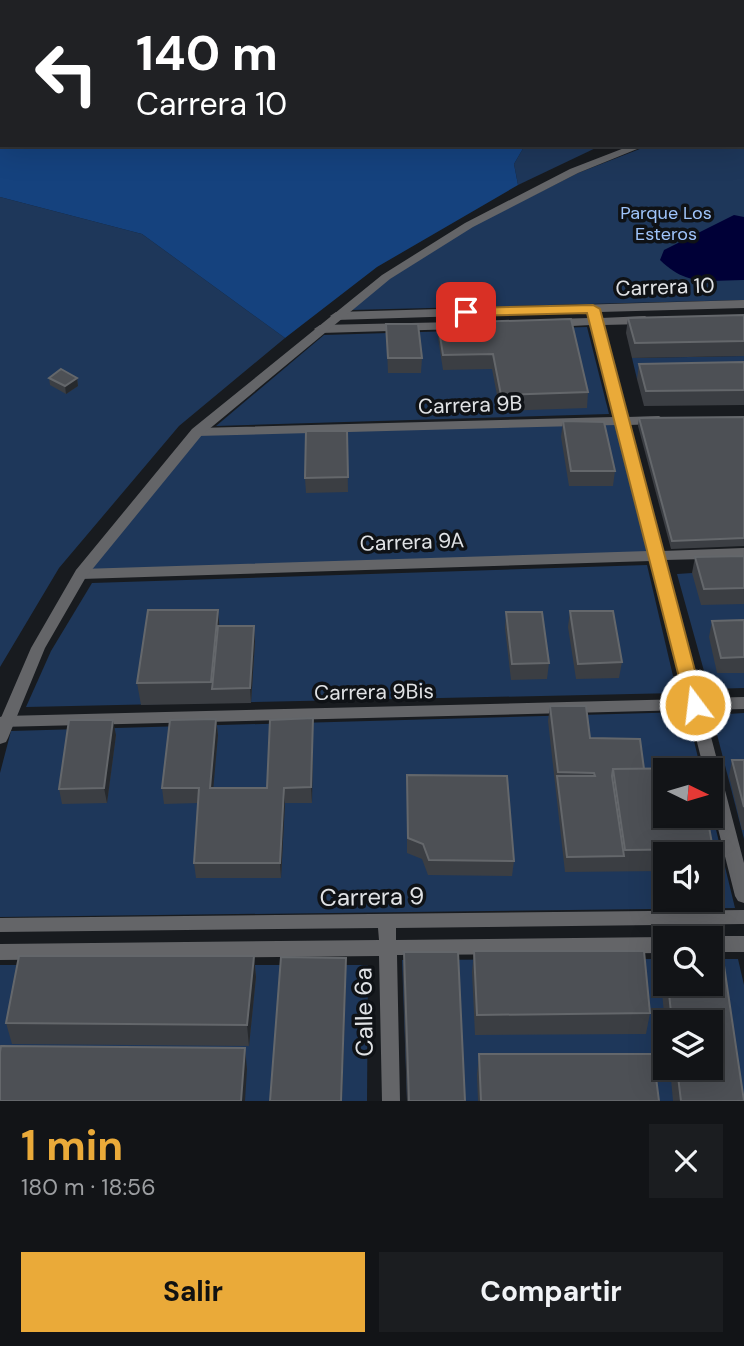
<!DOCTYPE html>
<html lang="es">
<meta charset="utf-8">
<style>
:root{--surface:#121417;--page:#1b1d20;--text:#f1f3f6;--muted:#9c9ea1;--line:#313336;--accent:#eaaa39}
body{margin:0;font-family:"DM Sans",sans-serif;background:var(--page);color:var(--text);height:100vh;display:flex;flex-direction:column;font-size:26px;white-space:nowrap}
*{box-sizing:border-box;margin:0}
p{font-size:23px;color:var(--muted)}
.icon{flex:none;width:38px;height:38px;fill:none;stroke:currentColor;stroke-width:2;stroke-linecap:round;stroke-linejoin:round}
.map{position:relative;height:1101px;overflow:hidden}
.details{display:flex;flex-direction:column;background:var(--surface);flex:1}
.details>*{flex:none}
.hud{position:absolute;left:0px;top:0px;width:746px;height:147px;box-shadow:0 7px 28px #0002,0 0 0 2px var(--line);background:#202124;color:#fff;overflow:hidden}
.needle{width:46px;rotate:95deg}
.fabs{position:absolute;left:653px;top:758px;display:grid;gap:14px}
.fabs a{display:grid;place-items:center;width:70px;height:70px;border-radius:0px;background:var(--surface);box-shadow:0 7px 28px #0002,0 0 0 2px var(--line);font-size:35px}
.pin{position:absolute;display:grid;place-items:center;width:60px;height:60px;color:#fff;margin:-30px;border-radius:14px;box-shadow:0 4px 10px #0006}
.me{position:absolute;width:77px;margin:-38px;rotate:345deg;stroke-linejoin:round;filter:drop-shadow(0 0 5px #0008)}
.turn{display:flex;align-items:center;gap:24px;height:147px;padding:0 21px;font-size:32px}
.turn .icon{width:91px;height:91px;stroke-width:2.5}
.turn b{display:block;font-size:49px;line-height:60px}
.round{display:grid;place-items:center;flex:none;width:74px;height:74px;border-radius:0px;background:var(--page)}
.summary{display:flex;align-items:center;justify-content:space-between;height:119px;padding:0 21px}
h1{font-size:42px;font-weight:700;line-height:52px;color:var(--accent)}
.cta{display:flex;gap:14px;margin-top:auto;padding:14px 21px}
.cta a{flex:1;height:80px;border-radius:0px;background:var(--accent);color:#111;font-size:28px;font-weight:700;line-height:80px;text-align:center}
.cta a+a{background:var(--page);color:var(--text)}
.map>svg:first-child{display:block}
.green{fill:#1e375a;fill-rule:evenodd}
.forest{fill:#15427e}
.water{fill:#000037}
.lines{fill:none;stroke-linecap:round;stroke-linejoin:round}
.minor{fill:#646568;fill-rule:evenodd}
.tertiary{fill:#646568;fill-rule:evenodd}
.wall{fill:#3b3e43}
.shaded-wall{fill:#26292d}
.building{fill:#4d5055;stroke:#64676b;stroke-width:2}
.route{fill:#eaaa39;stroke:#986e25;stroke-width:2}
.labels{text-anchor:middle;stroke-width:7;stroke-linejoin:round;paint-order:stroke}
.far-park-label{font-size:18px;fill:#9fc4fa;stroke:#0f1216}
.street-label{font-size:21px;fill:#e0e2e5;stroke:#0f1216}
.near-street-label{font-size:24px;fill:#e0e2e5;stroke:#0f1216}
</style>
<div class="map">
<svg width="744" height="1101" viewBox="0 0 744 1101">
<rect width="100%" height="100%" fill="#181b1f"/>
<!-- green -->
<g class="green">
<polygon points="257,0 744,0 744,91 744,2"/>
<polygon points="744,109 744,300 350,310 389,279 471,227 578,173 650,145 744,145"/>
<polygon points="525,145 602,145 518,185 514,164"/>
<polygon points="0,197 142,234 285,338 179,426 59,568 0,667"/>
<polygon points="587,327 609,414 216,426 324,335"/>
<polygon points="744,356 744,377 637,379 632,358"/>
<polygon points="618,422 651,553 89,571 199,434"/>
<polygon points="647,565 677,693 26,707 51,651 92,583"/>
<polygon points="692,573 744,604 744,635 717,673 744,673 744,688 709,689 677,574"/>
<path d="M687,712L701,770H665V816H710L711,809L735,908L0,917V773L11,731ZM665,854H710V900H665Z"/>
<polygon points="744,713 744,839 712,715"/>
<path d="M665,959V984H710L711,959H738L744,985V1101H407L402,960ZM665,1022H710V1068H665Z"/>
<polygon points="0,965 368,965 367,1101 0,1101"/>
</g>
<!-- forest -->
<polygon class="forest" points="0,0 261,2 2,2 2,145 525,145 514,164 518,185 377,267 285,338 142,234 0,197"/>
<!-- water -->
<path class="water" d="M734,215L744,217V280C707,280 688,287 660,260L664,250Z"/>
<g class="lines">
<!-- minor -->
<g class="minor">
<polygon points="744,300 744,308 600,312 601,318 645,316 651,320 645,324 603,325 627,417 659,416 665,420 659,424 629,425 662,551 744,548 744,558 665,560 701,698 744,697 744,709 704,710 744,863 744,903 738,901 735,896 710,797 710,770 704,770 689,710 0,727 0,717 4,716 686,699 651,561 81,579 74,574 81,569 648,551 616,425 197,436 191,432 197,428 614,417 591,325 553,327 547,323 553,319 589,318 588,312 336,320 330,316 336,312"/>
<polygon points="456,322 462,326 460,329 320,333 314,329 320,325"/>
<polygon points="744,910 744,924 396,928 396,940 665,937 667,938 665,953 397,955 400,1101 382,1101 379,956 0,960 0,944 379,940 378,928 0,932 0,918"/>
<polygon points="710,936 744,936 744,952 710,952 710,938 706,938"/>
</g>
<!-- tertiary -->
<polygon class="tertiary" points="632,145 647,145 578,173 473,227 390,279 202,435 86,577 45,648 8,738 6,742 0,744 0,720 31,648 76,570 192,429 382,275 465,223 570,169"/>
</g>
<!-- wall -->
<g class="wall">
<polygon points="744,315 744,356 632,358 626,333 628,318"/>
<polygon points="438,323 588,392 587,408 500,411 492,369 443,370 438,338"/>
<polygon points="386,324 422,358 421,373 388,373"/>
<polygon points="744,362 744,405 644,406 637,379 639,364"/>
<polygon points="49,378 77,378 78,386 66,394 50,385"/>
<polygon points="744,417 744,546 671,549 638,426 639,418"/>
<polygon points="563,421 615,471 613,486 569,486 561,437"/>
<polygon points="347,431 348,492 306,493 305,478"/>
<polygon points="744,556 744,604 701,605 692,573 695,557"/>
<polygon points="570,611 622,662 619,678 576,679 568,627"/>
<polygon points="506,612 549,663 547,679 511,680 505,628"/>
<polygon points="744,620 744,673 717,673 709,637 712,621"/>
<polygon points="219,626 255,641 251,703 141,705 137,683"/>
<polygon points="550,706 590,738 644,769 713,849 710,860 710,854 665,854 665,871 565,872 548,721"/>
<polygon points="313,718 312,803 285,803 281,878 196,878 194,863 198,803 164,804 162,788 216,719 218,735 213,788 267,788"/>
<polygon points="116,735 107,803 62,804 59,789"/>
<polygon points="732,760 744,760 744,830 742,830 729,776"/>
<polygon points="407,775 514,861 512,876 428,875 422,859 407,853"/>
<polygon points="474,951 650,1013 646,1034 475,1035 472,972"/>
<polygon points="665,951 665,984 710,984 744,1101 673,1101 670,1068 710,1068 710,1022 665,1022 665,1023 660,972"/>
<polygon points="404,952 465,1101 407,1101 403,974"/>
<polygon points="254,956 256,977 249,1046 12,1044 6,1023"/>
<polygon points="479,1054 659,1101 478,1101 477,1075"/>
</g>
<!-- shaded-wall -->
<g class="shaded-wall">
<polygon points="77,378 78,386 66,394 65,386"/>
<polygon points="218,610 220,632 212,689 211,682"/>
<polygon points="254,626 255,641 251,703 250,688"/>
<polygon points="313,718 313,734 312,803 311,787"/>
<polygon points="216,719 218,735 212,803 210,788"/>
<polygon points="113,720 116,735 107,803 104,788"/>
<polygon points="284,788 285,803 281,878 280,863"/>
<polygon points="254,956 256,977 249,1046 247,1025"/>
<polygon points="346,958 346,979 342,1101 341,1101"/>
<polygon points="245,1048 247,1069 245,1101 241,1101"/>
</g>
<!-- building -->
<g class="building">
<polygon points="744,315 744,341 635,343 628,318"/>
<polygon points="571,319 588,392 501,395 493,354 443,355 438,323"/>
<polygon points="386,324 418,324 422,358 388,358"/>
<polygon points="744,362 744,390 646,391 639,364"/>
<polygon points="61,369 77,378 65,386 49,378"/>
<polygon points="744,417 744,538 672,541 639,418"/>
<polygon points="563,421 604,422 615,471 571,471"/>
<polygon points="306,431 347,431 348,477 305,478"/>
<polygon points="744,556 744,588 704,589 695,557"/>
<polygon points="148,610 218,610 211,682 137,683"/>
<polygon points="570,611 613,611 622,662 578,664"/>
<polygon points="506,612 542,612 549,663 512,664"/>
<polygon points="744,620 744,657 721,658 712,621"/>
<polygon points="218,626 254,626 250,688 212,689"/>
<polygon points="550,706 586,706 590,738 640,739 644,769 613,769 612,776 624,856 567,857 557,776 595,776 594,773 558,772"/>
<polygon points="313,718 311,787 284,788 280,863 194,863 199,788 162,788 170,720 216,719 210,788 267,788 270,720"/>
<polygon points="69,720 113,720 104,788 59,789"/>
<polygon points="732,760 744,760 744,807"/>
<polygon points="698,768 698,770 665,770 665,816 707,816 713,849 625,850 613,769"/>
<polygon points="407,775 507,776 514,861 429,860 423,844 408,838"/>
<polygon points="474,951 644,951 650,1013 477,1015"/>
<polygon points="404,952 458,952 465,1101 409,1101"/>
<polygon points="710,952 722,952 744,1101 681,1101 677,1068 710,1068 710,1022 672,1022 668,984 710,984"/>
<polygon points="19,956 254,956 247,1025 6,1023"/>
<polygon points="281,957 346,958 341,1101 270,1101"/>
<polygon points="1,1046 245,1048 241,1101 0,1101 0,1052"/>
<polygon points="479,1054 653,1054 659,1101 481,1101"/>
</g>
<!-- route -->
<polygon class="route" points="593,305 600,309 704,705 701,710 689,710 686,705 587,313 466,316 459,312 466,308"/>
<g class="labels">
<!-- far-park labels -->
<g class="far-park-label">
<text x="666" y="219">Parque Los<tspan x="666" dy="21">Esteros</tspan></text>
</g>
<!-- street labels -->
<g class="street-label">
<text transform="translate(665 287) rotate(-2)" y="7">Carrera 10</text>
<text transform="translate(470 405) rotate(-2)" y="7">Carrera 9B</text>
<text transform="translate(412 542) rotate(-2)" y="7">Carrera 9A</text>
<text transform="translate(374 692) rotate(-1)" y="7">Carrera 9Bis</text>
</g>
<!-- near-street labels -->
<g class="near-street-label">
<text transform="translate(372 897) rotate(-1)" y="8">Carrera 9</text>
<text transform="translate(364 1012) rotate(-91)" y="8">Calle 6a</text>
</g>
</g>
</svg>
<div class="fabs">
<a><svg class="needle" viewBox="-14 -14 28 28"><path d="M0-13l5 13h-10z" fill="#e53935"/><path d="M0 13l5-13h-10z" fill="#9c9ea1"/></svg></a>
<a><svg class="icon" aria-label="sound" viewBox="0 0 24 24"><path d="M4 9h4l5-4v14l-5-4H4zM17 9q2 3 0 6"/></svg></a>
<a><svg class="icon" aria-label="search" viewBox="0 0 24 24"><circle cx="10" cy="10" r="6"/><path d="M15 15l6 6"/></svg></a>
<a><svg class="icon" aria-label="layers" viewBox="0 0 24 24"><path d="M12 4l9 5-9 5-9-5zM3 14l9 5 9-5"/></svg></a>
</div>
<div class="pin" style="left:466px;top:312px;background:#d93025"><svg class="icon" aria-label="arrive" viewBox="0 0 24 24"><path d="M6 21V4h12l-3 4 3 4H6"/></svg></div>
<svg class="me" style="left:695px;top:705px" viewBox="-20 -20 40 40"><circle r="17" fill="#eaaa39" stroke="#fff" stroke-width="3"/><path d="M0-11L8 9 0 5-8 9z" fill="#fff"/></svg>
<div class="hud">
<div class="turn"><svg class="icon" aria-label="left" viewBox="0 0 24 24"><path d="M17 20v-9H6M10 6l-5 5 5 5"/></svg><div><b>140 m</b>Carrera 10</div></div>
</div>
</div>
<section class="details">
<div class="summary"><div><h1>1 min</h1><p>180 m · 18:56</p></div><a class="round"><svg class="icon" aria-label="close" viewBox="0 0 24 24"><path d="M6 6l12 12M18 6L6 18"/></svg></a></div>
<div class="cta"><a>Salir</a><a>Compartir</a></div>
</section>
